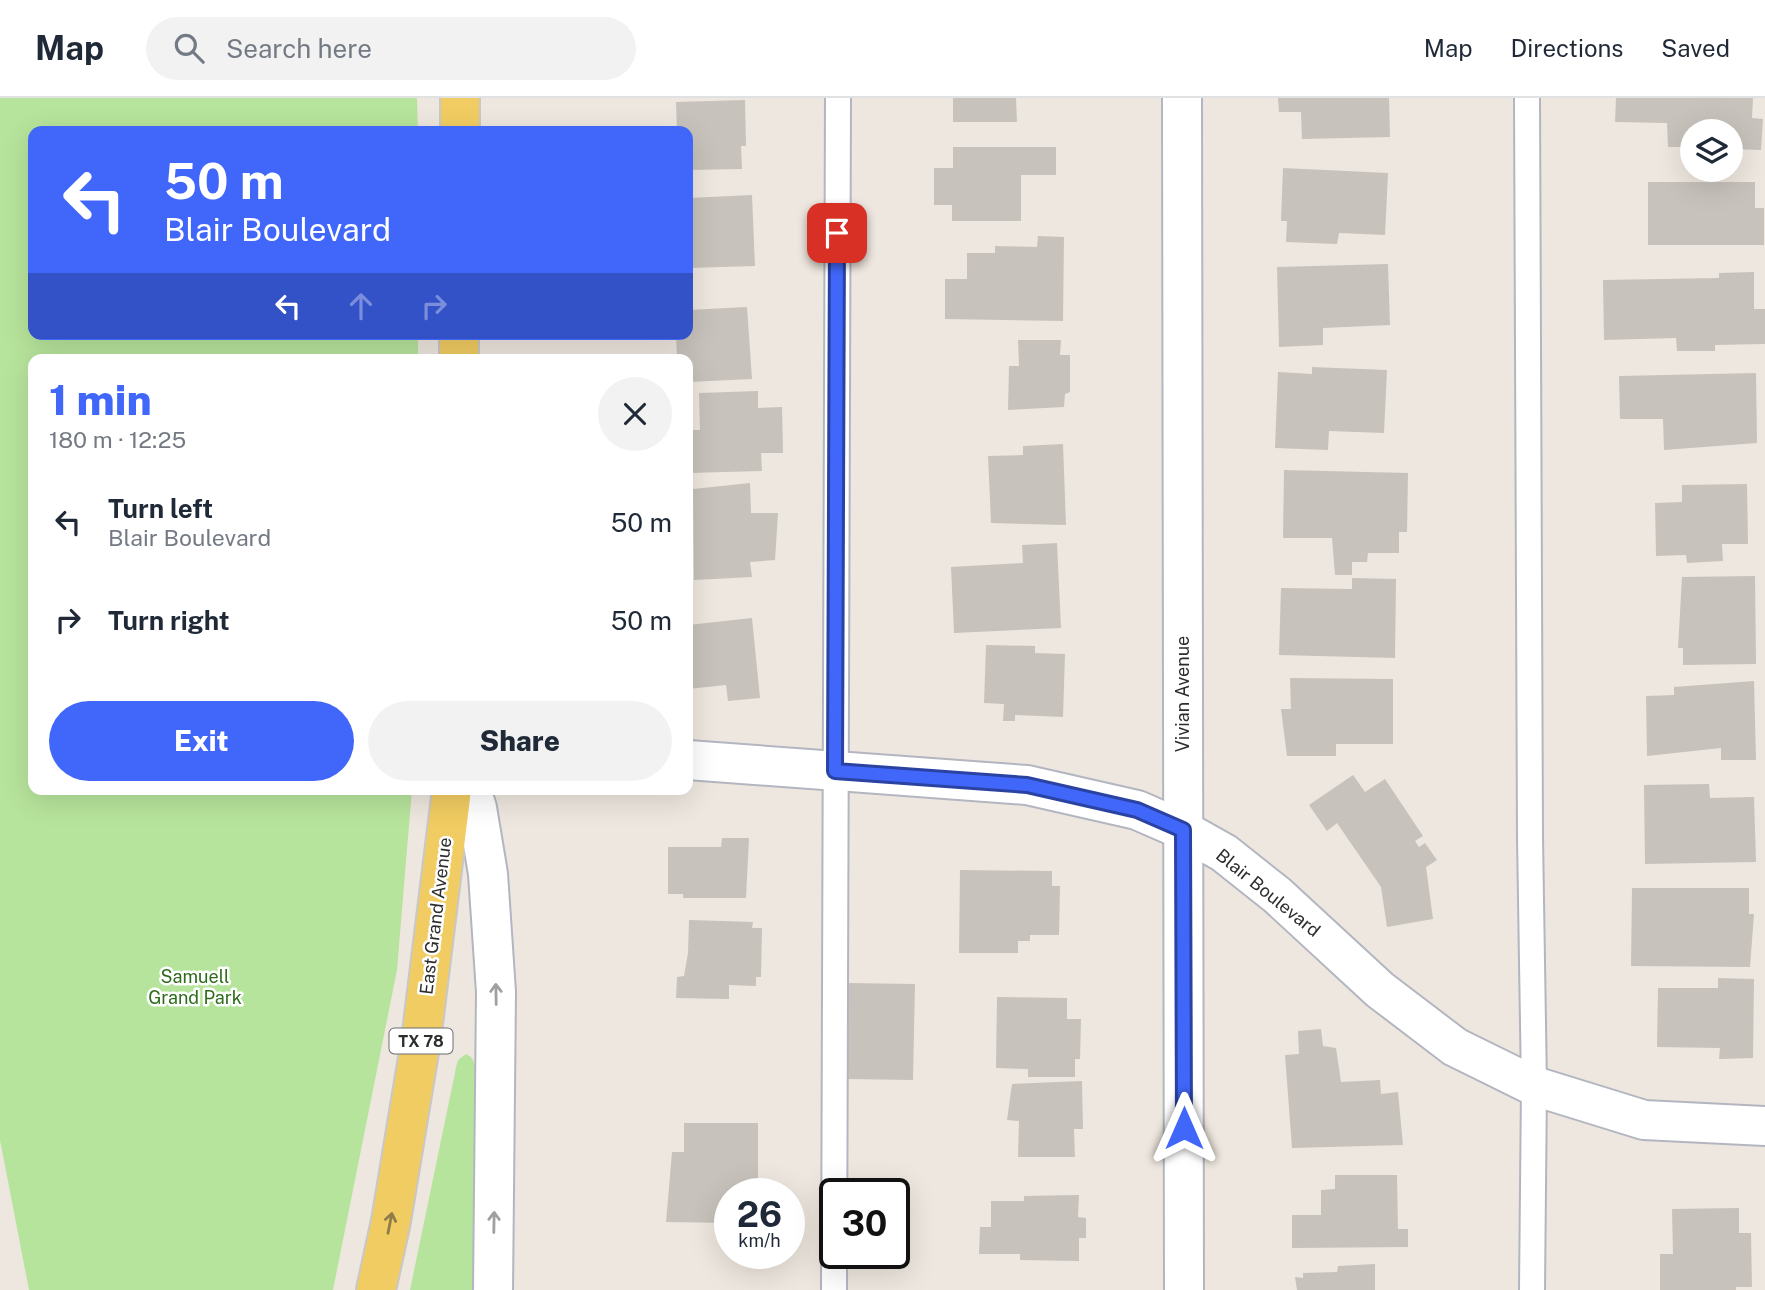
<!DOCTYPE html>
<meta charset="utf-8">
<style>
:root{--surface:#fff;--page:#f2f2f3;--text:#1f2937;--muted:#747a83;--line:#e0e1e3;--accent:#4167fa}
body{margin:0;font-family:"Public Sans",sans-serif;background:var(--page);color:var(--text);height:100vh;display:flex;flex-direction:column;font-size:26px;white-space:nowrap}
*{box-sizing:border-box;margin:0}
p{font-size:23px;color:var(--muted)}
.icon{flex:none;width:38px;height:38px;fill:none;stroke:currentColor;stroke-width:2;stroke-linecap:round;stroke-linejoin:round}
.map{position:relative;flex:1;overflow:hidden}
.sheet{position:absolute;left:28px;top:256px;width:665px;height:441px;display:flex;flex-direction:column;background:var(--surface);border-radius:14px;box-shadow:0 7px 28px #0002}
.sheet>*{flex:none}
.guide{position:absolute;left:28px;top:28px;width:665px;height:214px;border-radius:14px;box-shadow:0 7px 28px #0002;background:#4167fa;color:#fff;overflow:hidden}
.controls{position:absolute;left:1680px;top:21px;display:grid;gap:14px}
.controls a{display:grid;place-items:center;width:63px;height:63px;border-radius:50%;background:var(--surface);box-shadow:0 7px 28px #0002;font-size:35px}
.speed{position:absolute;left:714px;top:1080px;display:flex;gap:14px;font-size:35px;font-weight:700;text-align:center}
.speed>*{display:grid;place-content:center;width:91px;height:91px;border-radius:50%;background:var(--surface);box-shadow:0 7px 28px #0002;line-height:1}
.speed small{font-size:18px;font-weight:400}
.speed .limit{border:4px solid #111;border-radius:10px;background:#fff;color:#111}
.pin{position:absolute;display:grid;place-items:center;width:60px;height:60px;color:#fff;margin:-30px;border-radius:14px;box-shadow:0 4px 10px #0006}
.me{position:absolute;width:77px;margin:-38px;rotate:0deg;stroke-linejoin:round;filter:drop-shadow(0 0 5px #0008)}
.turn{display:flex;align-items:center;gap:24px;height:147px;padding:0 21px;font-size:32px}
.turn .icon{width:91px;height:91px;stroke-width:2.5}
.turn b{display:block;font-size:49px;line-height:60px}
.lanes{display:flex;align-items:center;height:66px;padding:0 21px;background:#0003;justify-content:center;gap:35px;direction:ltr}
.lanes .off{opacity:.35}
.round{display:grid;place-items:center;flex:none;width:74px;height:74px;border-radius:37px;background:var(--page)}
.overview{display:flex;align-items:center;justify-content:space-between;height:119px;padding:0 21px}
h1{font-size:42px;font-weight:800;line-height:52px;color:var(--accent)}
.primary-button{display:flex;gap:14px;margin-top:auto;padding:14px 21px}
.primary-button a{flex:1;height:80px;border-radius:42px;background:var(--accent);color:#fff;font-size:28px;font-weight:800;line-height:80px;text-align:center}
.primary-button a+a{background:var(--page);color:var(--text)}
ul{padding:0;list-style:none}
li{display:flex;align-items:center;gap:21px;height:98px;padding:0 21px}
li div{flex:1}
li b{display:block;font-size:26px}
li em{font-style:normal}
header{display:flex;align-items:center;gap:42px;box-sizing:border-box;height:98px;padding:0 35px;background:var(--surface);border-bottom:2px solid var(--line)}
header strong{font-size:33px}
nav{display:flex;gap:38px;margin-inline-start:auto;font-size:24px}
.search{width:490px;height:63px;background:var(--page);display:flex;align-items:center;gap:18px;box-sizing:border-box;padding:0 24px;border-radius:38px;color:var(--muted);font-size:26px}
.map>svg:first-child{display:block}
.green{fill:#b7e49c}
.building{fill:#c7c2bb}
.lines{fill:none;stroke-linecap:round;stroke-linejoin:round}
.lane-casing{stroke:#b3b6c0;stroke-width:28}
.street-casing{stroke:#b3b6c0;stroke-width:42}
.primary-casing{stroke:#c8c8c8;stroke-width:42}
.lane{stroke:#fff;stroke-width:24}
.street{stroke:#fff;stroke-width:38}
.primary{stroke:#f1cc62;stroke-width:38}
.oneway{stroke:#a0a0a0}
.oneway2{stroke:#8f7c48}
.route-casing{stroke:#2a43a2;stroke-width:18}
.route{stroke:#4167fa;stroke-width:12}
.labels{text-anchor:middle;stroke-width:5;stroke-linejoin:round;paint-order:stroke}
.shield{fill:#fff;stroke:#6c6c6c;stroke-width:2}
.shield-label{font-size:16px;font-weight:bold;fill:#2d2d2d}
.street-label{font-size:18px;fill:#2d2d2d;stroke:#fff}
.park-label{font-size:18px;fill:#2e6c1b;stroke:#fff}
</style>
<header>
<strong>Map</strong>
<div class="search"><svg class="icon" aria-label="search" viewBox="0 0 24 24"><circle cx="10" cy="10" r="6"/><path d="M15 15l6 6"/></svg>Search here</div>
<nav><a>Map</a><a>Directions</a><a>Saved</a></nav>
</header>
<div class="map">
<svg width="1765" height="1192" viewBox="0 0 1765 1192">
<rect width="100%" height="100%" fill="#eee7df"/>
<!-- green -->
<g class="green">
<polygon points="0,0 417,0 418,33 33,33 33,236 418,236 418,261 33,261 33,691 412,691 397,872 333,1192 29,1192 0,1042"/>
<path d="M466,956C472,959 474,962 475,969L473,1192H410L457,965L459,961Z"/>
</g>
<!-- building -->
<g class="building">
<polygon points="953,0 1016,0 1017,24 953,24"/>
<polygon points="1278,0 1389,0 1390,39 1302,41 1301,14 1279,14"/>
<polygon points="1616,0 1753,0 1752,20 1763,21 1761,52 1731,51 1731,33 1692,33 1692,49 1668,49 1667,25 1615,24"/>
<polygon points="745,2 746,48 741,48 742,71 688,72 688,33 677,33 676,4"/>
<polygon points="953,49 1056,49 1056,77 1021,77 1021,123 952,123 952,107 934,107 934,70 953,70"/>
<polygon points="1283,70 1388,75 1385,137 1339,135 1337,146 1286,144 1287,123 1281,123"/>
<polygon points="1648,84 1755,84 1755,110 1764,110 1764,147 1648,147"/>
<polygon points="752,97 755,168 688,170 688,100"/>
<polygon points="1038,138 1064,139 1063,223 945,221 945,181 967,181 967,155 995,155 995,148 1037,149"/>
<polygon points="1388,166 1390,227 1323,230 1323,247 1279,249 1277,169"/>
<polygon points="1754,174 1754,211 1765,211 1765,246 1715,247 1715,253 1677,253 1676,240 1604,242 1603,182 1719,180 1719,175"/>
<polygon points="747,209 752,281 688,284 688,261 677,261 676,236 688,236 688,212"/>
<polygon points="1018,242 1061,242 1060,257 1070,257 1070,294 1065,296 1064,309 1008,312 1009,268 1019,268"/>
<polygon points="1312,269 1387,272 1384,335 1329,333 1328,352 1275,350 1278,274 1312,276"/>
<polygon points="1756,275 1757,345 1664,352 1663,321 1620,321 1619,278"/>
<polygon points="758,293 758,310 782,309 783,355 761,355 762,373 688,375 688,332 700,332 699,295"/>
<polygon points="1063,346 1066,427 991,425 988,358 1023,357 1023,348"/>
<polygon points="1284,372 1408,375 1407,434 1399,434 1399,455 1368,455 1367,464 1352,464 1352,477 1335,477 1332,440 1283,440"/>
<polygon points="750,385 751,415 778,415 775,462 750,464 752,479 694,482 693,391"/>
<polygon points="1747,386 1748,446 1722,446 1723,463 1687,465 1686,457 1656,458 1655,405 1682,404 1682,387"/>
<polygon points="1057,445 1061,530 954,535 951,469 1023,465 1022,447"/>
<polygon points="1755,478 1756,566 1683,567 1683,550 1678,550 1682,479"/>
<polygon points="1352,480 1396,481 1395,560 1279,557 1281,490 1352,491"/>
<polygon points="752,520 760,600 728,603 726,587 688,591 688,527"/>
<polygon points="986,547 1035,548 1035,555 1065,556 1063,619 1015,617 1015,623 1003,623 1004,606 984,605"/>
<polygon points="1290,580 1393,581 1393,646 1336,646 1336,658 1287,658 1281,611 1291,611"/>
<polygon points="1754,583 1756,662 1721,662 1721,650 1647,658 1646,598 1674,597 1674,589"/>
<polygon points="1353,677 1365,694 1385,681 1423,738 1415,743 1419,749 1425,745 1437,762 1426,769 1433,821 1387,829 1381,789 1337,725 1327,733 1309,707"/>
<polygon points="1709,686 1710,700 1754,699 1756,764 1645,766 1644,687"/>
<polygon points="722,740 749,740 746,800 683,800 683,796 668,796 668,749 721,749"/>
<polygon points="960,772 1052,773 1052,788 1060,788 1059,837 1030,837 1030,843 1018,843 1018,855 959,855"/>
<polygon points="1632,790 1749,790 1749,816 1754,816 1750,869 1631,868"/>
<polygon points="689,822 753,824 752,830 762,830 761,879 756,879 756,888 729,887 729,901 676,900 677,879 684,878 688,855"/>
<polygon points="1718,880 1754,881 1753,960 1719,961 1720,950 1657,949 1658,890 1718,890"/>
<polygon points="848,885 915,886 913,982 847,981"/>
<polygon points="997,899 1067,900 1067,921 1081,921 1080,961 1075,961 1075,979 1028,979 1028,971 996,970"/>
<polygon points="1321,931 1323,948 1336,950 1341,984 1380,982 1381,996 1398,994 1403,1047 1292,1050 1285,957 1299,956 1298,933"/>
<polygon points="1082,983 1083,1031 1074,1031 1075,1059 1018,1059 1019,1023 1007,1022 1012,986"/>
<polygon points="684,1025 758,1025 758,1096 730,1096 730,1125 666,1124 672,1054 684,1054"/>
<polygon points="1335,1077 1397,1077 1398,1131 1408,1131 1408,1149 1292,1150 1292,1117 1321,1117 1321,1092 1335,1091"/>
<polygon points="1079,1097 1078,1119 1086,1120 1086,1140 1079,1140 1079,1163 1020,1162 1020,1156 979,1156 980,1129 991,1129 991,1103 1024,1103 1024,1098"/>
<polygon points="1739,1110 1739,1135 1751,1135 1752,1189 1736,1189 1736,1192 1660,1192 1660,1156 1673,1156 1672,1111"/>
<polygon points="1375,1166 1375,1192 1297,1192 1295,1179 1303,1180 1303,1175 1337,1174 1338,1168"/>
</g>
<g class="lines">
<!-- lane casing -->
<g class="lane-casing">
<g id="lane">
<polyline points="1527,0 1530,739 1534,988 1532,1192"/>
<polyline points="834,1192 838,0"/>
</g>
</g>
<!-- street casing -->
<g class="street-casing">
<g id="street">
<polyline points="1182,0 1184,1192"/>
<polyline points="688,662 1027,687 1137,712 1183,732 1224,755 1277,797 1380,892 1455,949 1534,988 1644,1022 1765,1028"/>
<polyline points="471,691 477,710 488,776 496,894 493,1192"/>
</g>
</g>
<!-- primary casing -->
<g class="primary-casing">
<g id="primary">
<polyline points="460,33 460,0"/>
<polyline points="459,261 459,236"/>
<polyline points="376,1192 391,1123 421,942 452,691"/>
</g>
</g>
<!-- lane -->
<use href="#lane" class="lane"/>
<!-- street -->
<use href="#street" class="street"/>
<!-- primary -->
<use href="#primary" class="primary"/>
</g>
<!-- one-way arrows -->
<defs><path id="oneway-shaft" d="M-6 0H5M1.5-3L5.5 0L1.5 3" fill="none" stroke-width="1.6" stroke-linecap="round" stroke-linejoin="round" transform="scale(1.75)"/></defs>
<g class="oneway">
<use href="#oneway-shaft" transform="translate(496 896) rotate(-91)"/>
<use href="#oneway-shaft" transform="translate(494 1124) rotate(-89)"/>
</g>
<use class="oneway2" href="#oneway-shaft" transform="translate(390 1125) rotate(-79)"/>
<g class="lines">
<!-- route casing -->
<g class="route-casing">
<polyline id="route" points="837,135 835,673 1027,687 1137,712 1183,732 1184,1030"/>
</g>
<!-- route -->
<use href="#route" class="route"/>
</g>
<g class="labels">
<!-- shield labels -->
<rect class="shield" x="389.5" y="930.5" width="63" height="25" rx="5"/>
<g class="shield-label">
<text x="421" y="949">TX 78</text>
</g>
<!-- street labels -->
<g class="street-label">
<text transform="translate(1183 596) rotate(-90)" y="6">Vivian Avenue</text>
<text transform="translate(1268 795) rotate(39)" y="6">Blair Boulevard</text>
<text transform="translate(436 818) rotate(-83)" y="6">East Grand Avenue</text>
</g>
<!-- park labels -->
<g class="park-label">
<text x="195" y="885">Samuell<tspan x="195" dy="21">Grand Park</tspan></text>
</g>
</g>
</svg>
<div class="controls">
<a><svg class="icon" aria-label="layers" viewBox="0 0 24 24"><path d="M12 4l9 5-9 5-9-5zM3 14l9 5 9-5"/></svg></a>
</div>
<div class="speed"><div>26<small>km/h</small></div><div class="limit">30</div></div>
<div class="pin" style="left:837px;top:135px;background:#d93025"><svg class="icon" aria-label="arrive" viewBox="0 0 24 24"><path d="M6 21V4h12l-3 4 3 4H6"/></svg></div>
<svg class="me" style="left:1184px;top:1030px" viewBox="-20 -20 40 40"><path d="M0-17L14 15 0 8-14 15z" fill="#4167fa" stroke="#fff" stroke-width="4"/></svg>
<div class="guide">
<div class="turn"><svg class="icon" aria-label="left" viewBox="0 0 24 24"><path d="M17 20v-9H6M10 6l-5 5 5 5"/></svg><div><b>50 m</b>Blair Boulevard</div></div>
<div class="lanes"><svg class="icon" aria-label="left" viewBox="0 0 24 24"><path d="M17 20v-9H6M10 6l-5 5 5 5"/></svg><svg class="icon off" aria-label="ahead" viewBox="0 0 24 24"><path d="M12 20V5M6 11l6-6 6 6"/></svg><svg class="icon off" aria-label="right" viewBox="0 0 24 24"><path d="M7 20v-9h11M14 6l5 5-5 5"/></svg></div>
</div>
<section class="sheet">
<div class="overview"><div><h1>1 min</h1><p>180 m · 12:25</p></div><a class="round"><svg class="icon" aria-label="close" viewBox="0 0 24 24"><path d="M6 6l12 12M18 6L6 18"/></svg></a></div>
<ul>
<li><svg class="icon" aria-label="left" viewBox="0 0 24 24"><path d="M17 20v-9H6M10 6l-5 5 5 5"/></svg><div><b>Turn left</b><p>Blair Boulevard</p></div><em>50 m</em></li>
<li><svg class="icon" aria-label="right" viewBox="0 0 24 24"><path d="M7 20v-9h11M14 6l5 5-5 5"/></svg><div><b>Turn right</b></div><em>50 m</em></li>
</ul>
<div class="primary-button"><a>Exit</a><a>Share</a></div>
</section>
</div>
